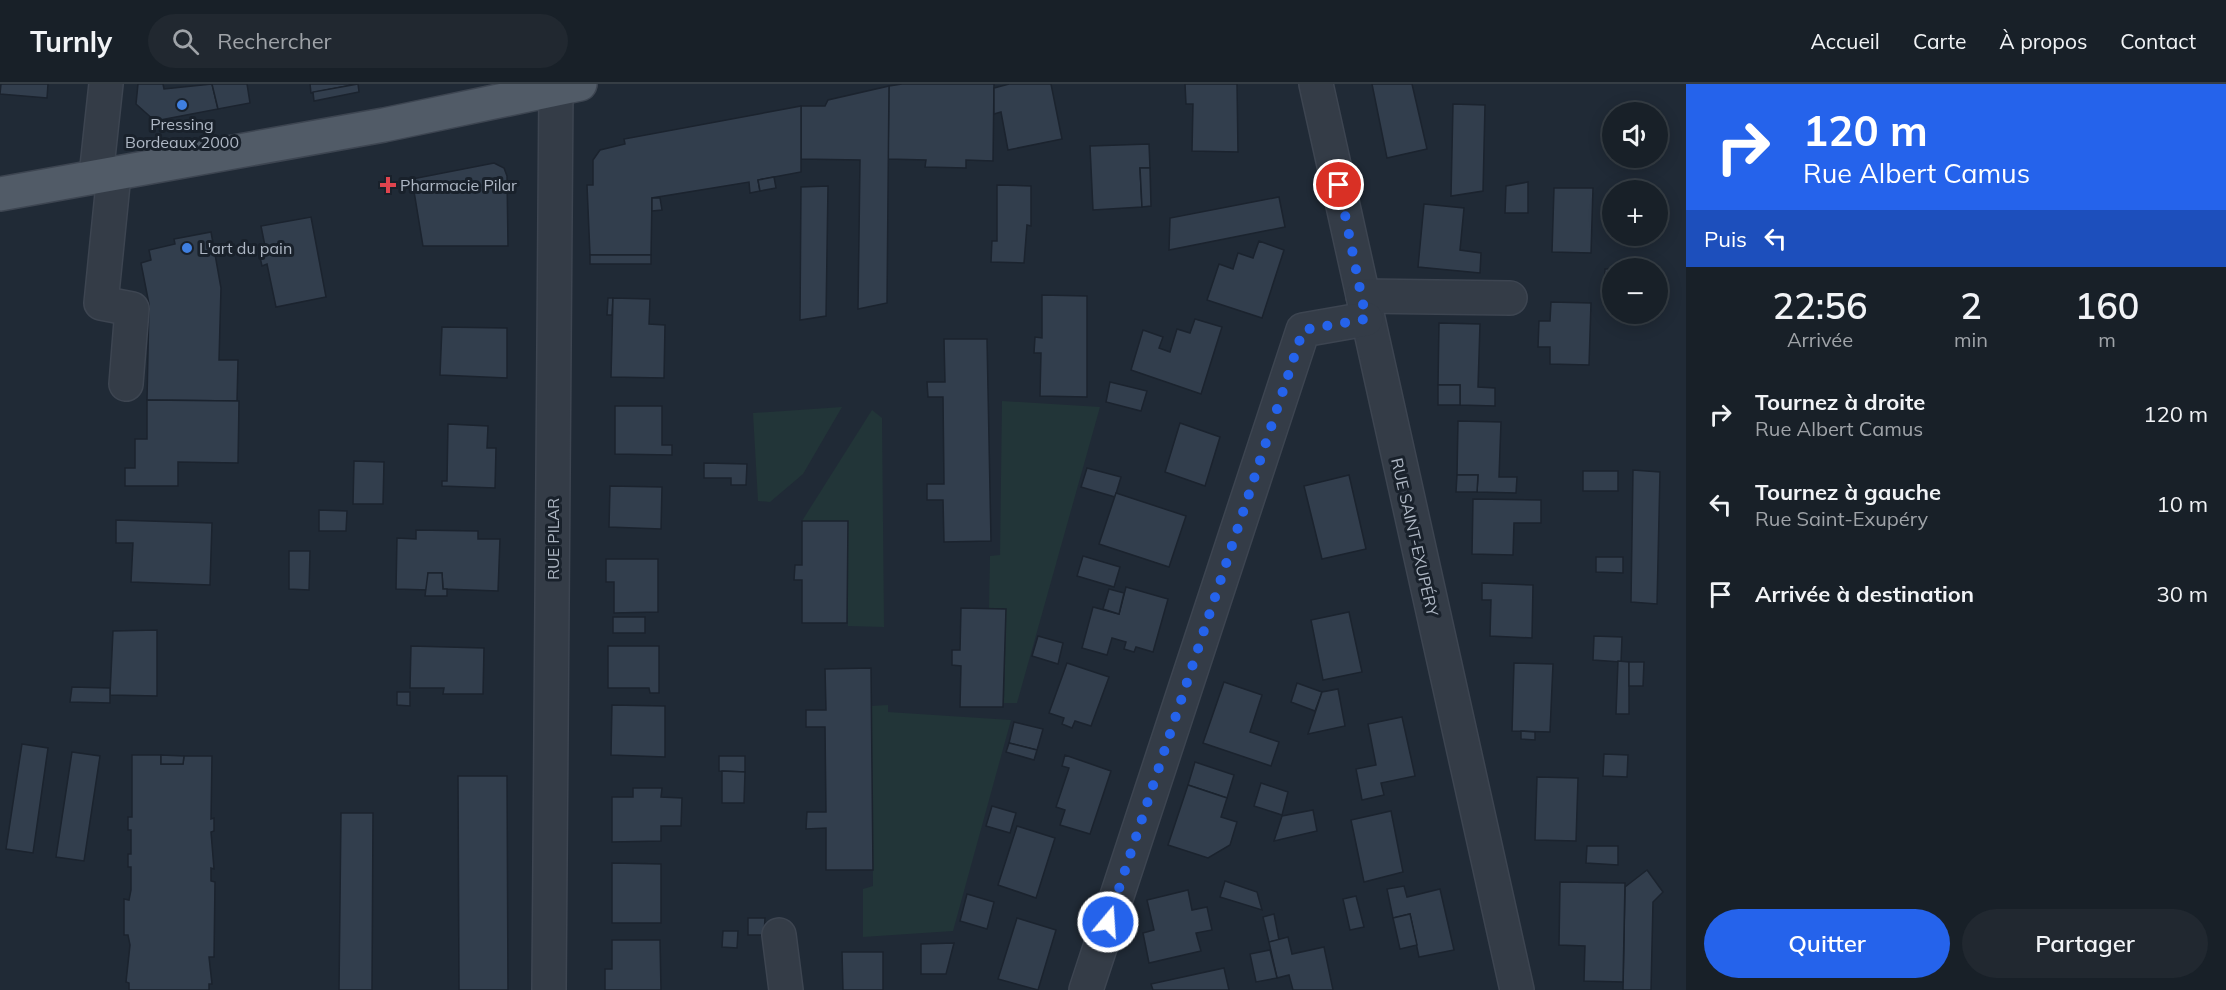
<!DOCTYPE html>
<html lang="fr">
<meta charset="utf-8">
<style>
:root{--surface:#182028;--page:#212830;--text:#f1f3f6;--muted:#9fa3a8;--line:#363e45;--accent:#2563eb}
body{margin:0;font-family:Mulish,sans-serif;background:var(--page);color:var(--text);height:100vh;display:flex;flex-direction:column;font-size:22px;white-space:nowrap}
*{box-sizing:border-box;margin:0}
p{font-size:20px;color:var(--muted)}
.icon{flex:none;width:33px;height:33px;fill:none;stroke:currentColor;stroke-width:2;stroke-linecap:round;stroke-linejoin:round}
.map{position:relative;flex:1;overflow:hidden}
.side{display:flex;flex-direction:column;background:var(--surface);width:540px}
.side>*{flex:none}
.banner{background:#2563eb;color:#fff;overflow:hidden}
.buttons{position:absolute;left:1602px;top:18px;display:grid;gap:12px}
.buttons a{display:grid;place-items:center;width:66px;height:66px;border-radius:50%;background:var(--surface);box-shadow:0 3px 15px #0003,0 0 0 2px var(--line);font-size:30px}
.pin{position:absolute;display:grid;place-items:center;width:51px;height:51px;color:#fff;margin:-26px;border:3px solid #fff;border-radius:50%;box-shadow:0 2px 6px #0007}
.me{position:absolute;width:66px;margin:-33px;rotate:18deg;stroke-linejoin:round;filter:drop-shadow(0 0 4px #0008)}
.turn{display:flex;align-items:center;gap:21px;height:126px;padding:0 18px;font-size:27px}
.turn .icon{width:78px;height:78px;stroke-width:2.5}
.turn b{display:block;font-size:42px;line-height:51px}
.then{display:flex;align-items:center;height:57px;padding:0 18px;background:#0003;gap:12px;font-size:22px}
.eta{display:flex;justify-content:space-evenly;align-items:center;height:102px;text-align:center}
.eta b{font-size:36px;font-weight:600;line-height:42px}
.button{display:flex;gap:12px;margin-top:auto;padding:12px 18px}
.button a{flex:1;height:69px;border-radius:36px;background:var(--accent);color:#fff;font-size:24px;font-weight:600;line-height:69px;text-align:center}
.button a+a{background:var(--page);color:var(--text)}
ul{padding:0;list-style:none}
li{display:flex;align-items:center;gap:18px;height:90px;padding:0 18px}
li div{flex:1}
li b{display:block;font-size:22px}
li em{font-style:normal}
header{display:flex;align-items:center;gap:36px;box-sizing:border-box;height:84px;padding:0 30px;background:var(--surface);border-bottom:2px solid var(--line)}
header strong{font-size:28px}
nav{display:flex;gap:33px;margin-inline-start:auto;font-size:21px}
.search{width:420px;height:54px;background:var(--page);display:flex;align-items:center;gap:15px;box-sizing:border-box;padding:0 21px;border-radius:33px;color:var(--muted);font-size:22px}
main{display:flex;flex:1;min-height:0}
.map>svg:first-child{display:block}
.green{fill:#223538}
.building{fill:#323e4d;stroke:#1b232e;stroke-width:1.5}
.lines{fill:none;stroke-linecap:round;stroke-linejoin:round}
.minor-casing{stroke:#3d4551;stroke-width:36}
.major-casing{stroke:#3d4551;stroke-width:36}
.minor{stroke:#343c47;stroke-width:33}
.major{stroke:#515b67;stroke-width:33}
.route{stroke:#2563eb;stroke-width:10;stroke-dasharray:0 18}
.shop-dot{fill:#3f7fe0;stroke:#19212b;stroke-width:2}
.health-dot{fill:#e0444e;stroke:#19212b;stroke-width:2}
.labels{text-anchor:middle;stroke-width:6;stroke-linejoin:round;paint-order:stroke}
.poi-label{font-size:16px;fill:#aeb7c4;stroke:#19212b;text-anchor:start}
.street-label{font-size:16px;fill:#aeb7c4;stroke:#19212b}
</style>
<header>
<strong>Turnly</strong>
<div class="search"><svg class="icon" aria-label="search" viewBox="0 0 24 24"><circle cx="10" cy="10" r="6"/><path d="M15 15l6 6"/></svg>Rechercher</div>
<nav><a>Accueil</a><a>Carte</a><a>À propos</a><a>Contact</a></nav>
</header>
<main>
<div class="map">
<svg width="1686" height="906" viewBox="0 0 1686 906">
<rect width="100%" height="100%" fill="#202a36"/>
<!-- green -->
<g class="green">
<polygon points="1002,317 1100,323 1017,619 1004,619 1006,525 989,524 990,472 1000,471"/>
<polygon points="842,323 803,390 770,418 758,417 753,329"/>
<polygon points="872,326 882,334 884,543 848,542 848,437 802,437"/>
<polygon points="888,621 888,628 1011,636 953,847 863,853 863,805 873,802 871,622"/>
</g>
<!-- building -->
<g class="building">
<polygon points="1,0 48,0 47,14 0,10"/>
<polygon points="138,0 163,0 164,5 212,0 218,25 155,37 136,20"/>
<polygon points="212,0 247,0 250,19 218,25"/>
<polygon points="310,0 357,0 311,9"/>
<polygon points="358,0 359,8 314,17 313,8"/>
<polygon points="902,0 994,0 993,77 966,76 966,84 925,83 926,76 888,75 889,2"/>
<polygon points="1051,0 1062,55 1008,66 1001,28 994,30 994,4 1009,0"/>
<polygon points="1185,0 1237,0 1238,68 1192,67 1193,20 1186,20"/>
<polygon points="1372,0 1412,0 1427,65 1387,74"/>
<polygon points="889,2 887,219 858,225 860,76 801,75 801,22 825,22 828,16"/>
<polygon points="1453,20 1485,21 1483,107 1451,112"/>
<polygon points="801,22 801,88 758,96 760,107 750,109 749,98 652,114 651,171 590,171 587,101 593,101 593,76 600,66 625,60 624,55"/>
<polygon points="1149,60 1150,84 1140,84 1142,123 1093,126 1090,62"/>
<polygon points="494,79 504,84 507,92 508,162 423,162 412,95"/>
<polygon points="1140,84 1150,84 1151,122 1142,123"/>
<polygon points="774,93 776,104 760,107 758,96"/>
<polygon points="1528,98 1528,129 1505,129 1506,102"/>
<polygon points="997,101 1031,102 1031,142 1027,141 1024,179 991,178 992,157 997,157"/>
<polygon points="828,102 826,232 800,236 801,103"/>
<polygon points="1554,104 1593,104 1591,169 1552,168"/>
<polygon points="1279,113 1285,143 1169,166 1170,134"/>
<polygon points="652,114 660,114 662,126 652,127"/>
<polygon points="1424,120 1464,124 1460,166 1481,169 1480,189 1418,183"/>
<polygon points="311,133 326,213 276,223 267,180 262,182 258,164 265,162 261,142"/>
<polygon points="211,148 221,204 219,276 238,276 237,317 147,316 149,220 141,179 151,176 149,166 175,160 174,155"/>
<polygon points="1259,157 1284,166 1262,234 1207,216 1219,180 1233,185 1238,169 1253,174"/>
<rect x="590" y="171" width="61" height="9"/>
<polygon points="1605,185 1612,185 1612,204 1604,204"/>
<rect x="1604" y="204" width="8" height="18"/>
<polygon points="1042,211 1087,212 1087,313 1040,312 1041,269 1034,269 1035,253 1042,254"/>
<polygon points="608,214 613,214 612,231 607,231"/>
<polygon points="613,214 650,215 649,240 665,241 664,294 611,293"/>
<polygon points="1551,218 1591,219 1589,281 1550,280 1550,263 1538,263 1539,237 1550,237"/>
<polygon points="1195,235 1222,243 1201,310 1131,286 1143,246 1163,253 1159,264 1170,268 1177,245 1190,249"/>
<polygon points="1439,239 1480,240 1478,303 1495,304 1495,322 1460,321 1460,301 1438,301"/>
<polygon points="442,243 507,244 507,294 440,291"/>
<polygon points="944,255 987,255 991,457 944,458 943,416 927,416 927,400 944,400 943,313 928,313 927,298 945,298"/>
<polygon points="1110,298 1147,307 1141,327 1106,318"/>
<rect x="1438" y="301" width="22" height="20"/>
<polygon points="147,316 239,317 238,379 178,378 178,402 125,402 125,384 135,384 135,355 147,355"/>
<polygon points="615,322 662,322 662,361 672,361 672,371 615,370"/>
<polygon points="1458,337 1501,338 1499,393 1517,393 1516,409 1477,408 1478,391 1457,391"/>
<polygon points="1180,339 1220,353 1205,402 1165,388"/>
<polygon points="448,340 488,342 487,364 496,364 495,404 442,402 442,397 447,397"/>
<polygon points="354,377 384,378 383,420 353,420"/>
<polygon points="704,379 747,380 746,401 731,401 731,394 704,394"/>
<polygon points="1087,384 1121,393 1115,413 1081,403"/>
<polygon points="1633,386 1660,388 1657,520 1631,518"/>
<rect x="1583" y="387" width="35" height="20"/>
<polygon points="1349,391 1366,465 1322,475 1304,402"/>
<polygon points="1457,391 1478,391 1477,408 1456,408"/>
<polygon points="610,402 662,403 661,445 609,443"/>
<polygon points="1116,409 1186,432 1169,483 1099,460"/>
<polygon points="1473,415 1541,416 1541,439 1514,439 1513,471 1472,470"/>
<polygon points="319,426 347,427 346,447 319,447"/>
<polygon points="116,436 212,439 210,501 131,498 133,459 116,459"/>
<polygon points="802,437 848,437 847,539 802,539 802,496 794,496 795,481 802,481"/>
<polygon points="416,446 478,447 478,455 500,455 498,507 443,505 442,489 428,489 428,506 396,505 397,454 416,455"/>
<polygon points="289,467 310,467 309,506 289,505"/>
<polygon points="1083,472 1120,483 1114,503 1077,492"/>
<polygon points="1596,473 1623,473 1623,489 1596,488"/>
<polygon points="606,475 658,475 658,528 614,529 614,498 606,498"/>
<polygon points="428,489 442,489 443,505 447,505 447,512 425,512"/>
<polygon points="1482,499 1533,501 1532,554 1490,552 1491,516 1482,516"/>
<polygon points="1126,503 1168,515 1153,568 1136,563 1134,568 1124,565 1126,558 1112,554 1107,571 1082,564 1093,523 1119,530"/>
<polygon points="1109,505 1124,509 1119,530 1103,525"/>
<polygon points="961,524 1006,525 1003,623 960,623 961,582 952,581 952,566 960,566"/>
<polygon points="1349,528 1362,588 1323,596 1311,536"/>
<rect x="613" y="533" width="32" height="16"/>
<polygon points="157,546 157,612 110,611 113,547"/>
<polygon points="1038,552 1063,559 1058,580 1032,572"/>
<polygon points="1594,552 1622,553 1621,578 1593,576"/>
<polygon points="411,562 484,564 483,610 443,610 444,604 410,604"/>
<polygon points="608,562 659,562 659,609 650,609 649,604 608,604"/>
<polygon points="1618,577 1629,578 1629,630 1616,630"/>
<polygon points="1629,578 1644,578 1643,602 1629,602"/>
<polygon points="1067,579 1109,593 1091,642 1075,637 1072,644 1062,640 1064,634 1049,629"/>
<polygon points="1514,579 1553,580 1550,648 1512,647"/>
<polygon points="871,584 873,786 826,786 826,744 806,745 807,728 826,728 825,643 806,643 806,626 826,626 825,585"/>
<polygon points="1224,598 1262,611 1250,648 1279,658 1271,682 1203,659"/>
<polygon points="1297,599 1322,608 1315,627 1291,618"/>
<polygon points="72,603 110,604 110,619 70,618"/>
<polygon points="1338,605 1345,642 1308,650 1322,608"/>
<polygon points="397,608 410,608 410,622 397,621"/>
<polygon points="612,621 665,622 665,673 611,671"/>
<polygon points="1402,633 1415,692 1381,699 1384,711 1362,716 1356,685 1376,681 1368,640"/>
<polygon points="1014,638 1043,645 1037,666 1009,659"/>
<polygon points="1521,647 1535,648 1535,656 1521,655"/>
<polygon points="1009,659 1037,666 1034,676 1006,668"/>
<polygon points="22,660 48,664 33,769 6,765"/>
<polygon points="72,668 100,672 84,777 56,773"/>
<polygon points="1604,670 1628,671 1627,693 1603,692"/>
<polygon points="132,671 161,671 161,680 183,680 184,672 212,672 211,735 214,734 214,747 211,748 214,785 211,784 211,797 215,798 214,873 209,873 212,900 209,900 209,906 129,906 129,899 126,898 130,861 128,851 124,851 124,815 129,816 131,806 131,783 128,783 128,770 131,770 131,746 128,746 128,733 132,733"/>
<polygon points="161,671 184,672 183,680 161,680"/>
<polygon points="1065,671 1111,687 1090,750 1060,741 1065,726 1056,723 1069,684 1062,682"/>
<polygon points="719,672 745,672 745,688 719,687"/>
<polygon points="1195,678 1234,691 1227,714 1188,701"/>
<polygon points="722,687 745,688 744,719 722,719"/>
<polygon points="458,692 507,692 508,906 459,906"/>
<polygon points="1537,693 1578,694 1576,757 1535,756"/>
<polygon points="1261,699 1288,708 1282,731 1254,722"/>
<polygon points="1188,701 1227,714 1221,733 1237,738 1230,761 1208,774 1168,761"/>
<polygon points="633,704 662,704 661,713 682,714 681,742 661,742 661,757 612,758 612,713 633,713"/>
<polygon points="992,722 1016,729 1010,749 986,742"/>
<polygon points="1313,726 1317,747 1274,757 1282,732"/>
<polygon points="1391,727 1403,788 1364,798 1351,736"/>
<polygon points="341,729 373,729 372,906 339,906"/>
<polygon points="1017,742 1055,754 1036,814 998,801"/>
<polygon points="1587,762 1618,762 1618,781 1586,779"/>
<polygon points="612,779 661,780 661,839 612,839"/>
<polygon points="1647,786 1663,808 1653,818 1651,906 1623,906 1625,803"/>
<polygon points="1225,797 1257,808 1262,826 1220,813"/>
<polygon points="1560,798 1625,799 1623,898 1584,897 1585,862 1559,861"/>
<polygon points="1404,802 1407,813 1440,805 1454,866 1419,873 1410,830 1393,834 1387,805"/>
<polygon points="1188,806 1192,826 1207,823 1212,846 1196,849 1201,867 1149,879 1143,849 1154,846 1147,816"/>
<polygon points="967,810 994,818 987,845 960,837"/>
<polygon points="1356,812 1364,843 1350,846 1343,815"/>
<polygon points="1274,830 1279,856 1269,858 1263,833"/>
<polygon points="1410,830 1417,861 1400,865 1393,834"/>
<polygon points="748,834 765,834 764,851 748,851"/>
<polygon points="1017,834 1056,846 1038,906 998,895"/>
<polygon points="723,847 738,847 737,864 722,863"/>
<polygon points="1288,853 1292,870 1324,863 1333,906 1293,906 1289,891 1277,894 1269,858"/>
<polygon points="612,856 660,856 661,906 605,906 605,885 612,885"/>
<polygon points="954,859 946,890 921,890 921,860"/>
<polygon points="1270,866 1277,894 1256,898 1250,870"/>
<polygon points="842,868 883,868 883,906 843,906"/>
<polygon points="1224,884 1229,906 1153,906 1151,900"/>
</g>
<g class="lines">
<!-- minor casing -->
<g class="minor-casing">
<g id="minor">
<polyline points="1316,0 1517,906"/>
<polyline points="114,90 101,219 132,225 126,300"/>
<polyline points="96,92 106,0"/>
<polyline points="1363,212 1510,214"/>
<polyline points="779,851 786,906"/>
<polyline points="549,906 556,5"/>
<polyline points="1086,906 1303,246 1366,235"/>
</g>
</g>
<!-- major casing -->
<g class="major-casing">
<polyline id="major" points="0,110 384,41 580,0"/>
</g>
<!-- minor -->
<use href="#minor" class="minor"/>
<!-- major -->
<use href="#major" class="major"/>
</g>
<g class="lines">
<!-- route -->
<polyline class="route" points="1108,838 1303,246 1366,235 1339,101"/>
</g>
<!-- markers -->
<g class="shop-dot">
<circle cx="182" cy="21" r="6"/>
<circle cx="187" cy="164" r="6"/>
</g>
<path class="health-dot" d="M385 92h6v6h6v6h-6v6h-6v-6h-6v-6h6z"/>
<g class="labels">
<!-- poi labels -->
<g class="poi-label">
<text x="182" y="46" text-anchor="middle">Pressing<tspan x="182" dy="18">Bordeaux 2000</tspan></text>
<text x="400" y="107">Pharmacie Pilar</text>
<text x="199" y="170">L'art du pain</text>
</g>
<!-- street labels -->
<g class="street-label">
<text transform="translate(1415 453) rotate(77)" y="6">RUE SAINT-EXUPÉRY</text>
<text transform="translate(553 455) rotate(-90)" y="6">RUE PILAR</text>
</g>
</g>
</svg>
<div class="buttons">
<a><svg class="icon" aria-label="sound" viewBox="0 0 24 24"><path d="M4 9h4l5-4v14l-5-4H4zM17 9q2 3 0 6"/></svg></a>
<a>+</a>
<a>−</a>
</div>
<div class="pin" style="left:1339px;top:101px;background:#d93025"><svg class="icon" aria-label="arrive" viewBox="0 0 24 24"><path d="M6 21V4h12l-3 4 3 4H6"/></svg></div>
<svg class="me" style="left:1108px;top:838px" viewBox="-20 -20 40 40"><circle r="17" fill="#2563eb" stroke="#fff" stroke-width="3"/><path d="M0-11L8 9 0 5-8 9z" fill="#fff"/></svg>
</div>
<section class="side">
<div class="banner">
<div class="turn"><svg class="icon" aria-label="right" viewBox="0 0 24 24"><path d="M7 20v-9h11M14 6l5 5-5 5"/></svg><div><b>120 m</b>Rue Albert Camus</div></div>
<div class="then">Puis<svg class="icon" aria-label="left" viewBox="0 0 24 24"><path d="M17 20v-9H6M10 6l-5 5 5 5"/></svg></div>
</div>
<div class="eta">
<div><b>22:56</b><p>Arrivée</p></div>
<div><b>2</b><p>min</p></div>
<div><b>160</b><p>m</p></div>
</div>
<ul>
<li><svg class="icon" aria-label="right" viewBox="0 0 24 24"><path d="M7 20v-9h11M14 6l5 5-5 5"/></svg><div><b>Tournez à droite</b><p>Rue Albert Camus</p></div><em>120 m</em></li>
<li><svg class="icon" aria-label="left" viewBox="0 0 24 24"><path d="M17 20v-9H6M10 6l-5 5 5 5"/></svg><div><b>Tournez à gauche</b><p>Rue Saint-Exupéry</p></div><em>10 m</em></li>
<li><svg class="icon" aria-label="arrive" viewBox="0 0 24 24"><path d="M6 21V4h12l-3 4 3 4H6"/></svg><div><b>Arrivée à destination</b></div><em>30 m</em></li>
</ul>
<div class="button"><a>Quitter</a><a>Partager</a></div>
</section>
</main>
